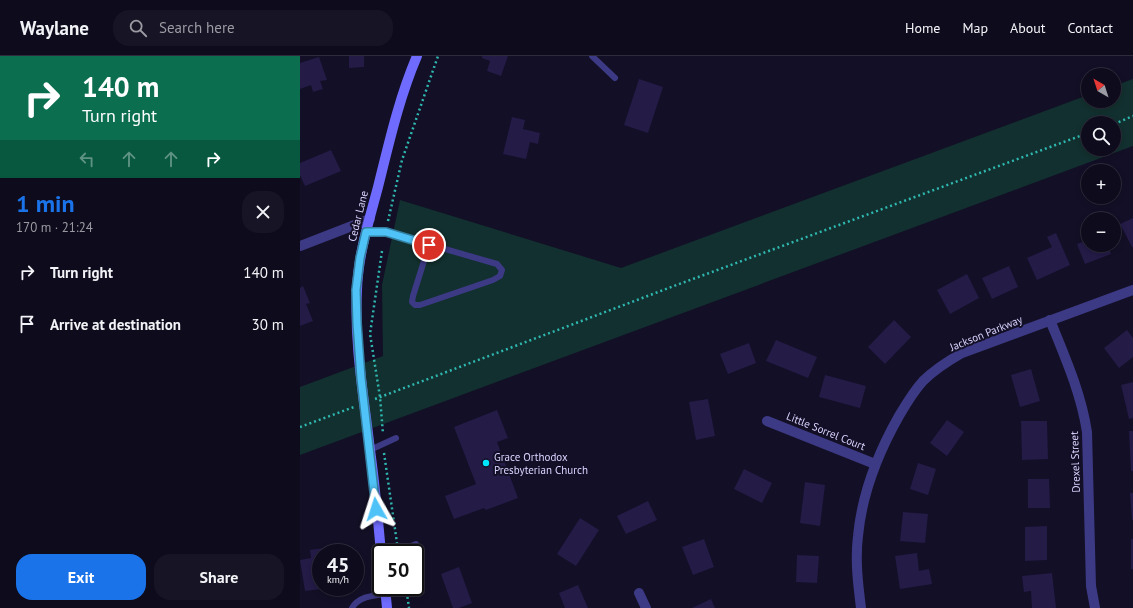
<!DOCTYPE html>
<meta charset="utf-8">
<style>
:root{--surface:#0e0b1c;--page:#171425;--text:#f1f3f6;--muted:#9b9ba3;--line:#2e2b3b;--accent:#1a73e8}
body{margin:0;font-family:"PT Sans",sans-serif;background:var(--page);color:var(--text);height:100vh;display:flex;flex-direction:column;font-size:15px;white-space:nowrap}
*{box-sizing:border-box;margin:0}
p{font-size:13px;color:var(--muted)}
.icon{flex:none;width:22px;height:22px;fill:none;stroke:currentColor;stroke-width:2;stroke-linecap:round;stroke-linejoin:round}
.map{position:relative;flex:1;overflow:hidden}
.side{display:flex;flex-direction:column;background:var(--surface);width:300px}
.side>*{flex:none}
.guide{background:#0b6e4f;color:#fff;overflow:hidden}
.needle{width:26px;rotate:321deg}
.fabs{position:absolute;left:781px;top:12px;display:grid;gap:8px}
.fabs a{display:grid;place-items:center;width:40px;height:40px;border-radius:50%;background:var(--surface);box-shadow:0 2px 6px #0003,0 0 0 1px var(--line);font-size:20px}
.speed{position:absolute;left:12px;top:488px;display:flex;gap:8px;font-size:20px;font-weight:700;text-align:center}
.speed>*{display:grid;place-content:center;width:52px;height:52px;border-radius:50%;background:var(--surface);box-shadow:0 2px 6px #0003,0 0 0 1px var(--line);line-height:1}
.speed small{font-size:10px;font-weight:400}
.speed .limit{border:2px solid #111;border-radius:6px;background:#fff;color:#111}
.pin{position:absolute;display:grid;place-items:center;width:34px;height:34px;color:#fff;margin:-17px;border:2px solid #fff;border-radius:50%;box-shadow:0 1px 4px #0007}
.me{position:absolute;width:44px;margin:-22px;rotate:354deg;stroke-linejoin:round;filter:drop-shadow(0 0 3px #0008)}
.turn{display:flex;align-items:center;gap:14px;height:84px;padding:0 16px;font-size:18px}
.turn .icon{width:52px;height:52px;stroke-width:2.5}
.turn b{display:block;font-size:28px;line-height:34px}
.lanes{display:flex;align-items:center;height:38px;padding:0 16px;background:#0003;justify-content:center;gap:20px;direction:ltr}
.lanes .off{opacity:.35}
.round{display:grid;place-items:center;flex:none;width:42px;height:42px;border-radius:16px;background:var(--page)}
.overview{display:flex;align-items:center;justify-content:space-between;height:68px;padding:0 16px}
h1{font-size:24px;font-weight:800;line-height:30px;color:var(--accent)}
.button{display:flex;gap:8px;margin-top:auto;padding:8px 16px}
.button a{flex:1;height:46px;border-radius:16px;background:var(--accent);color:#fff;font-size:16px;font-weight:800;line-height:46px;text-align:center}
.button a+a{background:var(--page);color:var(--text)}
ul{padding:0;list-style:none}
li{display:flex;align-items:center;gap:12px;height:52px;padding:0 16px}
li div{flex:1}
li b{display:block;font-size:15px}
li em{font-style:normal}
header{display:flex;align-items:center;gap:24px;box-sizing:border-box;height:56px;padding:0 20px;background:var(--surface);border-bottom:1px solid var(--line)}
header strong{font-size:19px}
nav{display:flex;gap:22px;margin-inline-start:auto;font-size:14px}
.search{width:280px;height:36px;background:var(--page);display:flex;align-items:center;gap:10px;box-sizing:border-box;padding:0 14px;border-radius:16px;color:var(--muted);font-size:15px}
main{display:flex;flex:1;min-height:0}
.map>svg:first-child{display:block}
.green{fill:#12302f;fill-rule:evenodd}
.building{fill:#241b47}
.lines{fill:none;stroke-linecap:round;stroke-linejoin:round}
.path{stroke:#2fb8b0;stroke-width:2.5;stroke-dasharray:2 3;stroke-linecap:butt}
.lane{stroke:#3d3a85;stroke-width:6}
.street{stroke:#3d3a85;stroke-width:10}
.secondary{stroke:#6f6bff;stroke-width:10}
.route-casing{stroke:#337fa1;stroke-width:10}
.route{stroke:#4fc3f7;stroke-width:7}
.poi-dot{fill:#00e5ff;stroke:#130f26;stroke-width:1.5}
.labels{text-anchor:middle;stroke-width:4;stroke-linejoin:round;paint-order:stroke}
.street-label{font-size:11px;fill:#d9d4ff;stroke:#130f26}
.poi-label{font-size:11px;fill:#d9d4ff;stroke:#130f26;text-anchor:start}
</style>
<header>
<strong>Waylane</strong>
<div class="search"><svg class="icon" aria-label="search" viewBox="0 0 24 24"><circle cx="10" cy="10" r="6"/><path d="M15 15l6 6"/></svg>Search here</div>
<nav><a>Home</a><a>Map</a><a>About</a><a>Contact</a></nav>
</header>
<main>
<section class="side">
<div class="guide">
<div class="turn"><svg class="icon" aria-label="right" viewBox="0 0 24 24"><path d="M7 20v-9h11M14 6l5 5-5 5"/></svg><div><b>140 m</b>Turn right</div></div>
<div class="lanes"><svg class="icon off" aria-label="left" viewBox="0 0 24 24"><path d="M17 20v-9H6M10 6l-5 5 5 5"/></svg><svg class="icon off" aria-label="ahead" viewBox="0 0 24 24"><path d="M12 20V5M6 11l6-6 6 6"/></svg><svg class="icon off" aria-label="ahead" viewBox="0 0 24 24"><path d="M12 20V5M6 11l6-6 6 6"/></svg><svg class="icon" aria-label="right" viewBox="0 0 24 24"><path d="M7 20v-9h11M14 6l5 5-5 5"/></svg></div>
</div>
<div class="overview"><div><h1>1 min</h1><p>170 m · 21:24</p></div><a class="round"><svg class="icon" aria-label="close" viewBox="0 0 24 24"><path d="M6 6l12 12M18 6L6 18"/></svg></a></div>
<ul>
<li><svg class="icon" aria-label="right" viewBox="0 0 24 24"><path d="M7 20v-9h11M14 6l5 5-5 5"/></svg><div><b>Turn right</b></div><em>140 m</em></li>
<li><svg class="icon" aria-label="arrive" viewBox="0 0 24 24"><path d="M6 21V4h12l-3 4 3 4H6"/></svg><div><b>Arrive at destination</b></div><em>30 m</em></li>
</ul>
<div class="button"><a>Exit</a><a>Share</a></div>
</section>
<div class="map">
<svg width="833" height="552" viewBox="0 0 833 552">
<rect width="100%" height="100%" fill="#130f26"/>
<!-- green -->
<path class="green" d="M833,23V90L0,399V331L83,300L82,229L100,144L321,212L788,39V45H814V30ZM788,67H814V93H788Z"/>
<!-- building -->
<g class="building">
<polygon points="49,0 64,0 64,11 49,12"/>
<polygon points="182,0 208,0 201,20 187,15 190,5 182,2"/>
<polygon points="19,1 27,24 20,25 23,33 13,36 11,29 0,33 0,7"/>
<polygon points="339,23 363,31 348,77 324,69"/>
<polygon points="212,61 225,64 223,73 240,77 238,88 230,86 226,103 203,98"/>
<polygon points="31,94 41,115 5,130 0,119 0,107"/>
<polygon points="833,162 833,191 832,191 820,168"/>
<polygon points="756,177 770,209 737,224 727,202 752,191 747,181"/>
<polygon points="788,184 788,189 808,189 811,198 785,208 777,188"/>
<polygon points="709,210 718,231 692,243 682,222"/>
<polygon points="667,218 679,242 650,258 637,234"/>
<polygon points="3,230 10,247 6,248 13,265 0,270 0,232"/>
<polygon points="594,264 611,281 585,308 568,291"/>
<polygon points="827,274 833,282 833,301 819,312 804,292"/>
<polygon points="476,284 517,301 508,322 466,305"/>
<polygon points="449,287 456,307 428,318 420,298"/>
<polygon points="731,313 740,345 720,351 711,319"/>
<polygon points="525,319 566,330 560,352 519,341"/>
<polygon points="833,326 833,362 829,363 821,329"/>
<polygon points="408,343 415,380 396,384 389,346"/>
<polygon points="197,354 208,382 197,386 218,442 186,454 184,452 154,463 145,440 176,428 154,371"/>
<polygon points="647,364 664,376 647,400 630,387"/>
<polygon points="721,365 747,365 748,403 722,404"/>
<polygon points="829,375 833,375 833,415 831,415"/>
<polygon points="618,407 636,413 628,439 610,433"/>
<polygon points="444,413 472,427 462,447 434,433"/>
<polygon points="728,423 749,423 750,452 728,452"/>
<polygon points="505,426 525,429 520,470 500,467"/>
<polygon points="830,437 833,437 833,464 832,464"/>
<polygon points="348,445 357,464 326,478 317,460"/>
<polygon points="603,456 628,458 625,487 600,485"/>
<polygon points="280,462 299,474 276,510 257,498"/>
<polygon points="747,470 747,504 725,505 725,471"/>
<polygon points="404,483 414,511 393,519 382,491"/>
<rect x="831" y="483" width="2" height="30"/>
<polygon points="31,491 33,497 21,497 21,520 19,521 21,533 5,535 0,504 11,502 10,494"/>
<polygon points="617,497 619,515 629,513 632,528 600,533 595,500"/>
<polygon points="497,499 519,500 517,527 496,526"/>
<polygon points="159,511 172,547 159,552 153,552 141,518"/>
<polygon points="752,517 756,552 732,552 731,535 724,536 722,520"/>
<polygon points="278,529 288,552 265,552 259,537"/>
<polygon points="411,543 415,552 392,552"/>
</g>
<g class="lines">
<!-- path -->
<g class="path">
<polyline points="814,68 833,60"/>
<polyline points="88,165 102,104 138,0"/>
<polyline points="82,195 70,278 80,341 83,378"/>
<polyline points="75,343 374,230 788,77"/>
<polyline points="0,371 54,351"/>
<polyline points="84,397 97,487"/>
<polyline points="106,531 109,552"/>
</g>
<!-- lane -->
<g class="lane">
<polyline points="292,0 315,22"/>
<polyline points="67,176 86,176 197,208 202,214 200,220 193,224 120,249 115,249 112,246 113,240 129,189"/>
<polyline points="70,394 96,382"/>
<polyline points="93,497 116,488"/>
<path d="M52,552C59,540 73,540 85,538"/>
</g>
<!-- street -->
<g class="street">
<polyline points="0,190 70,163"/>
<path d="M750,264C765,301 781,337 787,376L791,530L795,552"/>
<polyline points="467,365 575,408"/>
<polyline points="339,537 346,552"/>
<path d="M561,552C558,528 555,504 558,480C562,437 578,397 599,360C606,348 613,336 623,325C635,313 648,305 662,297L833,234"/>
</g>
<!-- secondary -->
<g class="secondary">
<path d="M81,497C78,463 75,429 70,394C64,341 54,288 57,234C58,199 69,165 78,131C89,87 99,42 117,0"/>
<polyline points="85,531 87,552"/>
</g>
</g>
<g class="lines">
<!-- route casing -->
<g class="route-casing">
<polyline id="route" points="76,453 61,322 57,267 56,234 60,202 66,176 86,176 129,189"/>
</g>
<!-- route -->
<use href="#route" class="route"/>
</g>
<!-- markers -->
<circle class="poi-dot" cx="186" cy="407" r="4"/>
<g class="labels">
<!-- street labels -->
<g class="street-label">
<text transform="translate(58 160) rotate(-76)" y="4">Cedar Lane</text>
<text transform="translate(686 277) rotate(-22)" y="4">Jackson Parkway</text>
<text transform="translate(526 375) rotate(22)" y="4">Little Sorrel Court</text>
<text transform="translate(775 406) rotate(-92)" y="4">Drexel Street</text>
</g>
<!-- poi labels -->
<g class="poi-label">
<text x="194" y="405">Grace Orthodox<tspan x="194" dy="13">Presbyterian Church</tspan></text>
</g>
</g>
</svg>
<div class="fabs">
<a><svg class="needle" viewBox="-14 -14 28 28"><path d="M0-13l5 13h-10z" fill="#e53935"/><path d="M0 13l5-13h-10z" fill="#9b9ba3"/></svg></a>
<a><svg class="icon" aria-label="search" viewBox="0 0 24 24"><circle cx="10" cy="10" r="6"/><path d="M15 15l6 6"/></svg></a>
<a>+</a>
<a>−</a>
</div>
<div class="speed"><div>45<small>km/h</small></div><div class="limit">50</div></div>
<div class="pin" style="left:129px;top:189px;background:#d93025"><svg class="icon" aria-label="arrive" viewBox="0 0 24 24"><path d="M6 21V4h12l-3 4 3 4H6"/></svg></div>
<svg class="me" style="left:76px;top:453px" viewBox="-20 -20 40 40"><path d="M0-17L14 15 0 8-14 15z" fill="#4fc3f7" stroke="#fff" stroke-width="4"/></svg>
</div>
</main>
